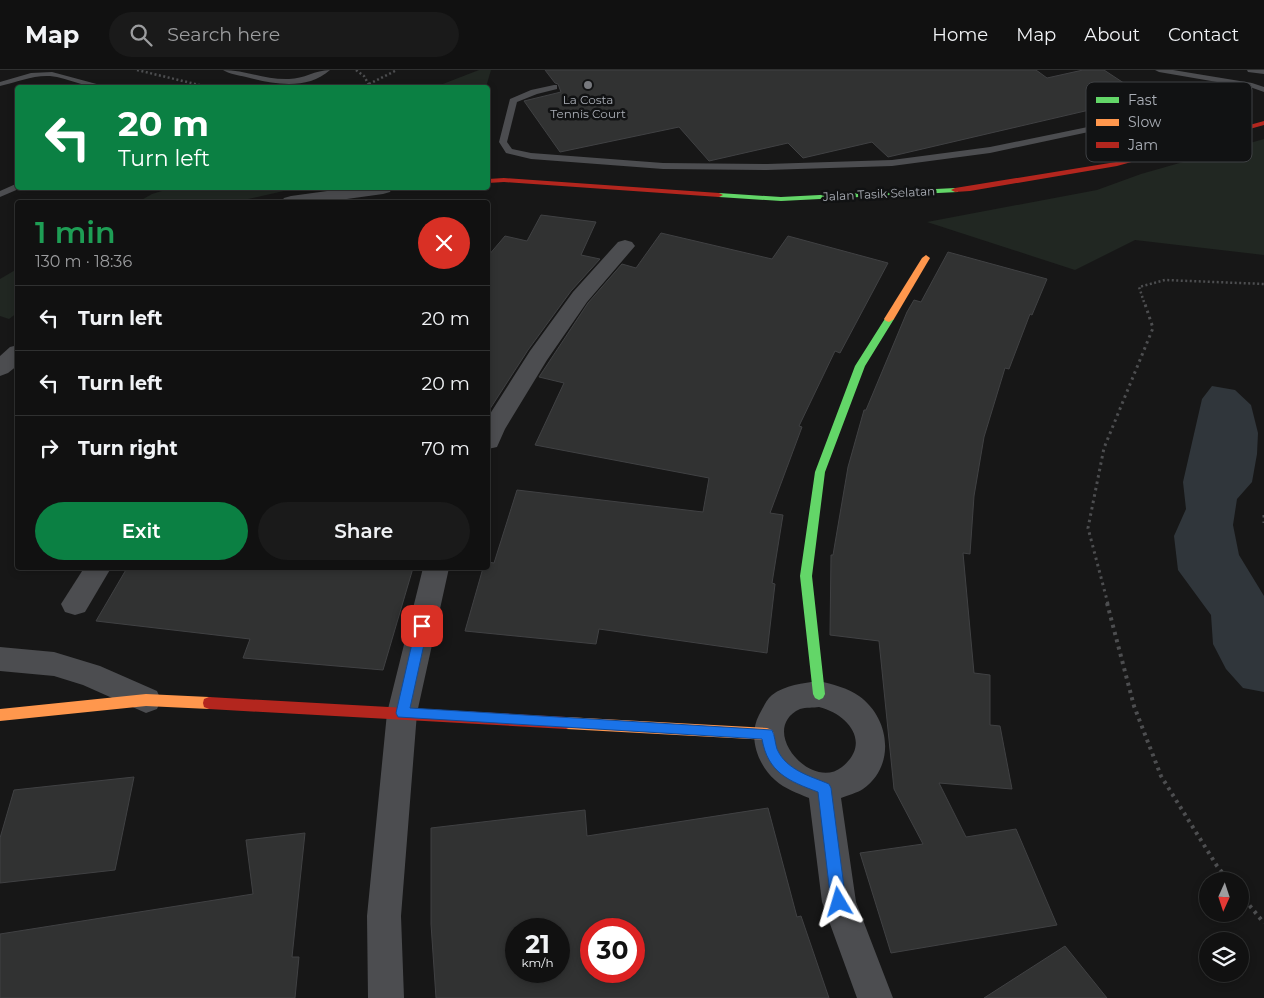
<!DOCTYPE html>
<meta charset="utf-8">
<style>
:root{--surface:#111;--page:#1a1a1a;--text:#f1f3f6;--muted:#9c9d9f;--line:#303131;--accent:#0b8043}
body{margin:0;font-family:Montserrat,sans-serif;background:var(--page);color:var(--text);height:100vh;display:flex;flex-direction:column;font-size:19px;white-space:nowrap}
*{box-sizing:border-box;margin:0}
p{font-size:16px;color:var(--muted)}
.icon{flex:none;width:28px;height:28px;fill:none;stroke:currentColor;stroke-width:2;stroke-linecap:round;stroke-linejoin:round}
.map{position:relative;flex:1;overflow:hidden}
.side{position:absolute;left:15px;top:130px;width:475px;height:370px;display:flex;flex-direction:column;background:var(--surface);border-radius:5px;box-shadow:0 2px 8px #0003,0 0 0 1px var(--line)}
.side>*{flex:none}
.hud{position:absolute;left:15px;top:15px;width:475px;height:105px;border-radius:5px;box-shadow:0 2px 8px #0003,0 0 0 1px var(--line);background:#0b8043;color:#fff;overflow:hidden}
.needle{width:32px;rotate:183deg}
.fabs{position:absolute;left:1199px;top:802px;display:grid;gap:10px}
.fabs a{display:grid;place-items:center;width:50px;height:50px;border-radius:50%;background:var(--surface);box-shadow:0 2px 8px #0003,0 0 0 1px var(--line);font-size:25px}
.speed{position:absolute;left:505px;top:848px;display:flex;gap:10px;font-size:25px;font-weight:700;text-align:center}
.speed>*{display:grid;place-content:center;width:65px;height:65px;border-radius:50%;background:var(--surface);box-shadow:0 2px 8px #0003,0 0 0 1px var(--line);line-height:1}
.speed small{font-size:12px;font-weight:400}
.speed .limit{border:8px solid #d22;background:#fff;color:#111}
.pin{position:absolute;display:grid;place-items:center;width:42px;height:42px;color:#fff;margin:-21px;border-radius:10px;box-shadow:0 2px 8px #0006}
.me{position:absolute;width:55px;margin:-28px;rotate:353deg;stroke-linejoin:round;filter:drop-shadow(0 0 4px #0008)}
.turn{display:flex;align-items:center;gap:18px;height:105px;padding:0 20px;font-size:22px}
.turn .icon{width:65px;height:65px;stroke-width:2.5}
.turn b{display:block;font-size:35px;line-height:42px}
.round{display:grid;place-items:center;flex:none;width:52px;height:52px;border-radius:26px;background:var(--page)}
.overview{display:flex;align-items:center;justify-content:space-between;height:85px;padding:0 20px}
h1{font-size:30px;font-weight:600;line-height:38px;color:#1e9e55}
.action{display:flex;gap:10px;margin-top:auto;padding:10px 20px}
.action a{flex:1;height:58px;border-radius:30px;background:var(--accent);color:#fff;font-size:20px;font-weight:600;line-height:58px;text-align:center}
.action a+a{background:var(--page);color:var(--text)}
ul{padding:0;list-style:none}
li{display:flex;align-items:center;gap:15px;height:65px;padding:0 20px;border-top:1px solid var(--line)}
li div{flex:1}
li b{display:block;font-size:19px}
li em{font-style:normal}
header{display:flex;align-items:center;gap:30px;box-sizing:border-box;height:70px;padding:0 25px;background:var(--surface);border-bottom:1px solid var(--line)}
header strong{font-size:24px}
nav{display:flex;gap:28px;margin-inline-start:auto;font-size:18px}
.search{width:350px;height:45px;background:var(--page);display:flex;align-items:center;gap:12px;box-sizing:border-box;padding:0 18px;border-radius:28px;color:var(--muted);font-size:19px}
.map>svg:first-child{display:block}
.green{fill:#212722}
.water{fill:#30363b}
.building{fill:#313232;stroke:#404143;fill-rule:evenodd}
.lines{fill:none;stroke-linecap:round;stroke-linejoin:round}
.path-far2{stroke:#4d4e50;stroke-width:2.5;stroke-dasharray:2 2.5;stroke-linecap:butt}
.path-far1{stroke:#4d4e50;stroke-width:3;stroke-dasharray:2.5 4;stroke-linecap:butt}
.path{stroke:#4d4e50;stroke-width:4;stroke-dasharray:3 4.5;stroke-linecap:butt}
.lane{fill:#4c4d50;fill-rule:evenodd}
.street{fill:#4c4d50;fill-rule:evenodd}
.fast{fill:#63d668;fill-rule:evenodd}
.slow{fill:#ff974d;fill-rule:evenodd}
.jam{fill:#b3261e;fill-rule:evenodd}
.route{fill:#1a73e8;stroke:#114b97}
.poi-dot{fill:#77797e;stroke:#111213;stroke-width:2}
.labels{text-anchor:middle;stroke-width:5;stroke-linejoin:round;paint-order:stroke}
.far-poi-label{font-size:12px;fill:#aaaeb6;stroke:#111213}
.far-street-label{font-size:12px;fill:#aaaeb6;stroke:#111213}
.key{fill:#111213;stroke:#3f4144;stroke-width:1}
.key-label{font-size:14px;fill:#aaaeb6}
</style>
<header>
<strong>Map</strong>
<div class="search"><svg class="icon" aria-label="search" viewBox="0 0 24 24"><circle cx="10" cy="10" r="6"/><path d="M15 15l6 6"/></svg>Search here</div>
<nav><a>Home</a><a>Map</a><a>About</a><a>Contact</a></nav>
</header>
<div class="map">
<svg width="1264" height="928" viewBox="0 0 1264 928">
<rect width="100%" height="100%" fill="#171717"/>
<!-- green -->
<g class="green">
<polygon points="479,0 491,0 486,17 435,17"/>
<polygon points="1264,69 1264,185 1135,170 1075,200 927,152 1097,120 1141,104"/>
<polygon points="172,118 297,118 235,132 138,132 152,124"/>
<polygon points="17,199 17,243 9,249 0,246 0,209"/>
</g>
<!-- water -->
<polygon class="water" points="1212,316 1235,320 1251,335 1258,363 1257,384 1252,412 1237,429 1233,455 1239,485 1264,526 1264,622 1243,618 1226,599 1213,574 1211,545 1178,500 1174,466 1186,439 1183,412 1202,329"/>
<!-- building -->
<g class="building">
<polygon points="545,0 1036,0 1047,8 1083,0 1104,0 1145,27 888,87 872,72 803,88 788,73 709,91 679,57 560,82 524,31 561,22 558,14 555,13"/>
<polygon points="541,145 596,152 581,185 600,189 571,221 528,280 488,342 488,186 505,166 527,171"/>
<polygon points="661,163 772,189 788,166 888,193 840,283 835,281 799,356 802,357 770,443 783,445 772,513 775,514 767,583 599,559 596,574 465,561 483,498 488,498 488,492 494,493 517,420 703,442 709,408 535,375 564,313 539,307 588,233 622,194 636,198"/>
<polygon points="948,182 1047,209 1032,245 1030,244 1009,299 1005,298 984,367 974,426 970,484 963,483 974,603 990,605 990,655 1000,656 1012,719 939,713 966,767 1016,759 1057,855 891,883 860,783 923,774 894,719 879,571 830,565 831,485 833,485 848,397 864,340 866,340 907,242 914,230 921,232"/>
<polygon points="127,498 413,498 383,600 243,588 250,569 96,551"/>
<polygon points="134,707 115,800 0,813 0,768 14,720"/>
<path d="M768,738L797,847L801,846L829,928H436L431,854V758L585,740L587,766ZM516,859H559V901H516ZM591,859H634V901H591Z"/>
<polygon points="305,763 292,887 299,887 295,928 0,928 0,864 253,824 246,770"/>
<polygon points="1065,876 1107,928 984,928"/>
</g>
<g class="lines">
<!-- path-far2 -->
<g class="path-far2">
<polyline points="137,0 212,18"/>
<polyline points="356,0 364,6 369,15"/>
<polyline points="361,18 397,0"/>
<polyline points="1144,232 1139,217 1165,210 1264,214"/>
</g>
<!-- path-far1 -->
<g class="path-far1">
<polyline points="1264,445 1264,453"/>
<polyline points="1108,534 1088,458 1104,378 1153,258 1144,231"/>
</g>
<!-- path -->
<g class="path">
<polyline points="1107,533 1134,636 1161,706 1217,796 1229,811"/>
<polyline points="1240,824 1264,853"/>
</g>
<!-- lane -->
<g class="lane">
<path d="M223,0C245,0 266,10 289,9C304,9 315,0 330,0C307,21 272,14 246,7C238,5 229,4 223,0Z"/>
<polygon points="1155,0 1173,0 1252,13 1264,17 1264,22 1250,17 1225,13 1210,32 1187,41 990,83 892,96 767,100 663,99 531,89 506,83 499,72 510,29 531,20 554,15 557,15 557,19 537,24 517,32 507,72 512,79 531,83 663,93 767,94 892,90 990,77 1185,37 1204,28 1217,12 1159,2"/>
<polygon points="1247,0 1264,0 1264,4 1248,2"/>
<path d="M52,2L104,16L105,18C85,18 69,8 50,6C33,5 17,12 0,16V12L31,3Z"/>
<polygon points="18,113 18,118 21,118 0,127 0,121"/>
</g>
<!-- street -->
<g class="street">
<polygon points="349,118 392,118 390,122 383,124 325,132 281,132 284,128 291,126"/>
<polygon points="625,170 632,172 635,176 587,232 547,290 505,359 497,377 488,379 488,347 530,281 573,222 618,172"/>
<polygon points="18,275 18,295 8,303 0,306 0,286 10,277"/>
<polygon points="84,498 111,498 85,542 75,545 65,542 61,534"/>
<polygon points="423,498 449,498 417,643 401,846 404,928 368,928 367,846 387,643"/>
<polygon points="0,577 54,582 100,596 157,621 161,630 157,639 146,643 83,615 54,606 0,601"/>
<path d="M819,611C832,614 848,618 859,626C890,648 896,696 863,719C857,723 848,725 841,728L856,832L893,928H857L822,832L809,728C797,723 785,719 775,710C757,694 748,666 759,645C763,638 766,630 772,625C785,615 803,613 819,611ZM819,637C848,644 872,673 842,697C811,722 757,659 800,639C806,637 813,638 819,637Z"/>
</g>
<!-- fast -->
<g class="fast">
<polygon points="955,118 958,118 958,122 781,131 719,127 715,125 719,123 781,127"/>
<polygon points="889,246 894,249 865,296 825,402 812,506 825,624 823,628 819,630 815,628 813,624 800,506 815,402 855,296 886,247"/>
</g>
<!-- slow -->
<g class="slow">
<polygon points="926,185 930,188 894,249 889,252 886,251 884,249 922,188"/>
<polygon points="146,624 209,627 214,629 215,633 214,637 209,639 146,636 0,651 0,639"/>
<polygon points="566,647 767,658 772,660 774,664 772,668 767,670 566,659 561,657 560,653 561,649"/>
</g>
<!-- jam -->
<g class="jam">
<polygon points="1264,51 1264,55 1117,96 970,121 955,122 951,120 955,118 1116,92"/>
<polygon points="504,108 719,123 723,125 719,127 504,112 488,113 488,109"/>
<polygon points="209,627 566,647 571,649 572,653 571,657 566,659 209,639 204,637 203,633 204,629"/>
</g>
</g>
<!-- route -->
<path class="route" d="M422,550L427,552L428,556L410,638L772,660C775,666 775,673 777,679C786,700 810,706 829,714L831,718L846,832L844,837L839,840L833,837L831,832L818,722C789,711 768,703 762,669L398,647L396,643L416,556L418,552Z"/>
<!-- markers -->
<circle class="poi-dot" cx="588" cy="15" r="5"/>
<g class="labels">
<!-- far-poi labels -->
<g class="far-poi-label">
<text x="588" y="34">La Costa<tspan x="588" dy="14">Tennis Court</tspan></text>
</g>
<!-- far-street labels -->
<g class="far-street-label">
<text transform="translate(879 124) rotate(-3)" y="4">Jalan Tasik Selatan</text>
</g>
</g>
<!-- legend -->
<rect x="1086" y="12" width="166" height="80" rx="8" class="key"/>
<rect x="1096" y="27" width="23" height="6" fill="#63d668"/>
<rect x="1096" y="49" width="23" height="7" fill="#ff974d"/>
<rect x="1096" y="72" width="23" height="6" fill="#b3261e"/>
<g class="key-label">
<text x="1128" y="35">Fast</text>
<text x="1128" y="57">Slow</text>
<text x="1128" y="80">Jam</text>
</g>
</svg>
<div class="fabs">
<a><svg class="needle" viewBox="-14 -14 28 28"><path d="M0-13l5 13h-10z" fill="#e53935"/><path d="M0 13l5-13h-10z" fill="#9c9d9f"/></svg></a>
<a><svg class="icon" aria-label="layers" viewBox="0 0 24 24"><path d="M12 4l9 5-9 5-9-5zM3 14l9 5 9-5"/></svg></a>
</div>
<div class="speed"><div>21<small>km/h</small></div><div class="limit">30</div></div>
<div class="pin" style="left:422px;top:556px;background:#d93025"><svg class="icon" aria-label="arrive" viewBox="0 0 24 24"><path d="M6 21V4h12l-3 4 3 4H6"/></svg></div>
<svg class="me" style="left:839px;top:832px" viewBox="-20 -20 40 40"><path d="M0-17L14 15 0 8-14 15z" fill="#1a73e8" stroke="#fff" stroke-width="4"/></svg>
<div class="hud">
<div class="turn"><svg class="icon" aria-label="left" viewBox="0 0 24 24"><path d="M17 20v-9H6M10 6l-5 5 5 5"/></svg><div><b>20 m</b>Turn left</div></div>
</div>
<section class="side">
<div class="overview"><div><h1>1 min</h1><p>130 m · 18:36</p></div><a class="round" style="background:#d93025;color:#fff"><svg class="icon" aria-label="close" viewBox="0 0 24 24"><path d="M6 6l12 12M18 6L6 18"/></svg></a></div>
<ul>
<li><svg class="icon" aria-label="left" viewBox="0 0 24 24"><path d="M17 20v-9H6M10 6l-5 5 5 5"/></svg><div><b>Turn left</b></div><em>20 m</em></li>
<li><svg class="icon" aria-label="left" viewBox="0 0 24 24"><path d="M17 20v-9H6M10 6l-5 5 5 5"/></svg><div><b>Turn left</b></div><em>20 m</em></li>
<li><svg class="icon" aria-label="right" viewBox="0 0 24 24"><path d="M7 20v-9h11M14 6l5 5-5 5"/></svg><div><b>Turn right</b></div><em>70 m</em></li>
</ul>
<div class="action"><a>Exit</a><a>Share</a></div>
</section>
</div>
